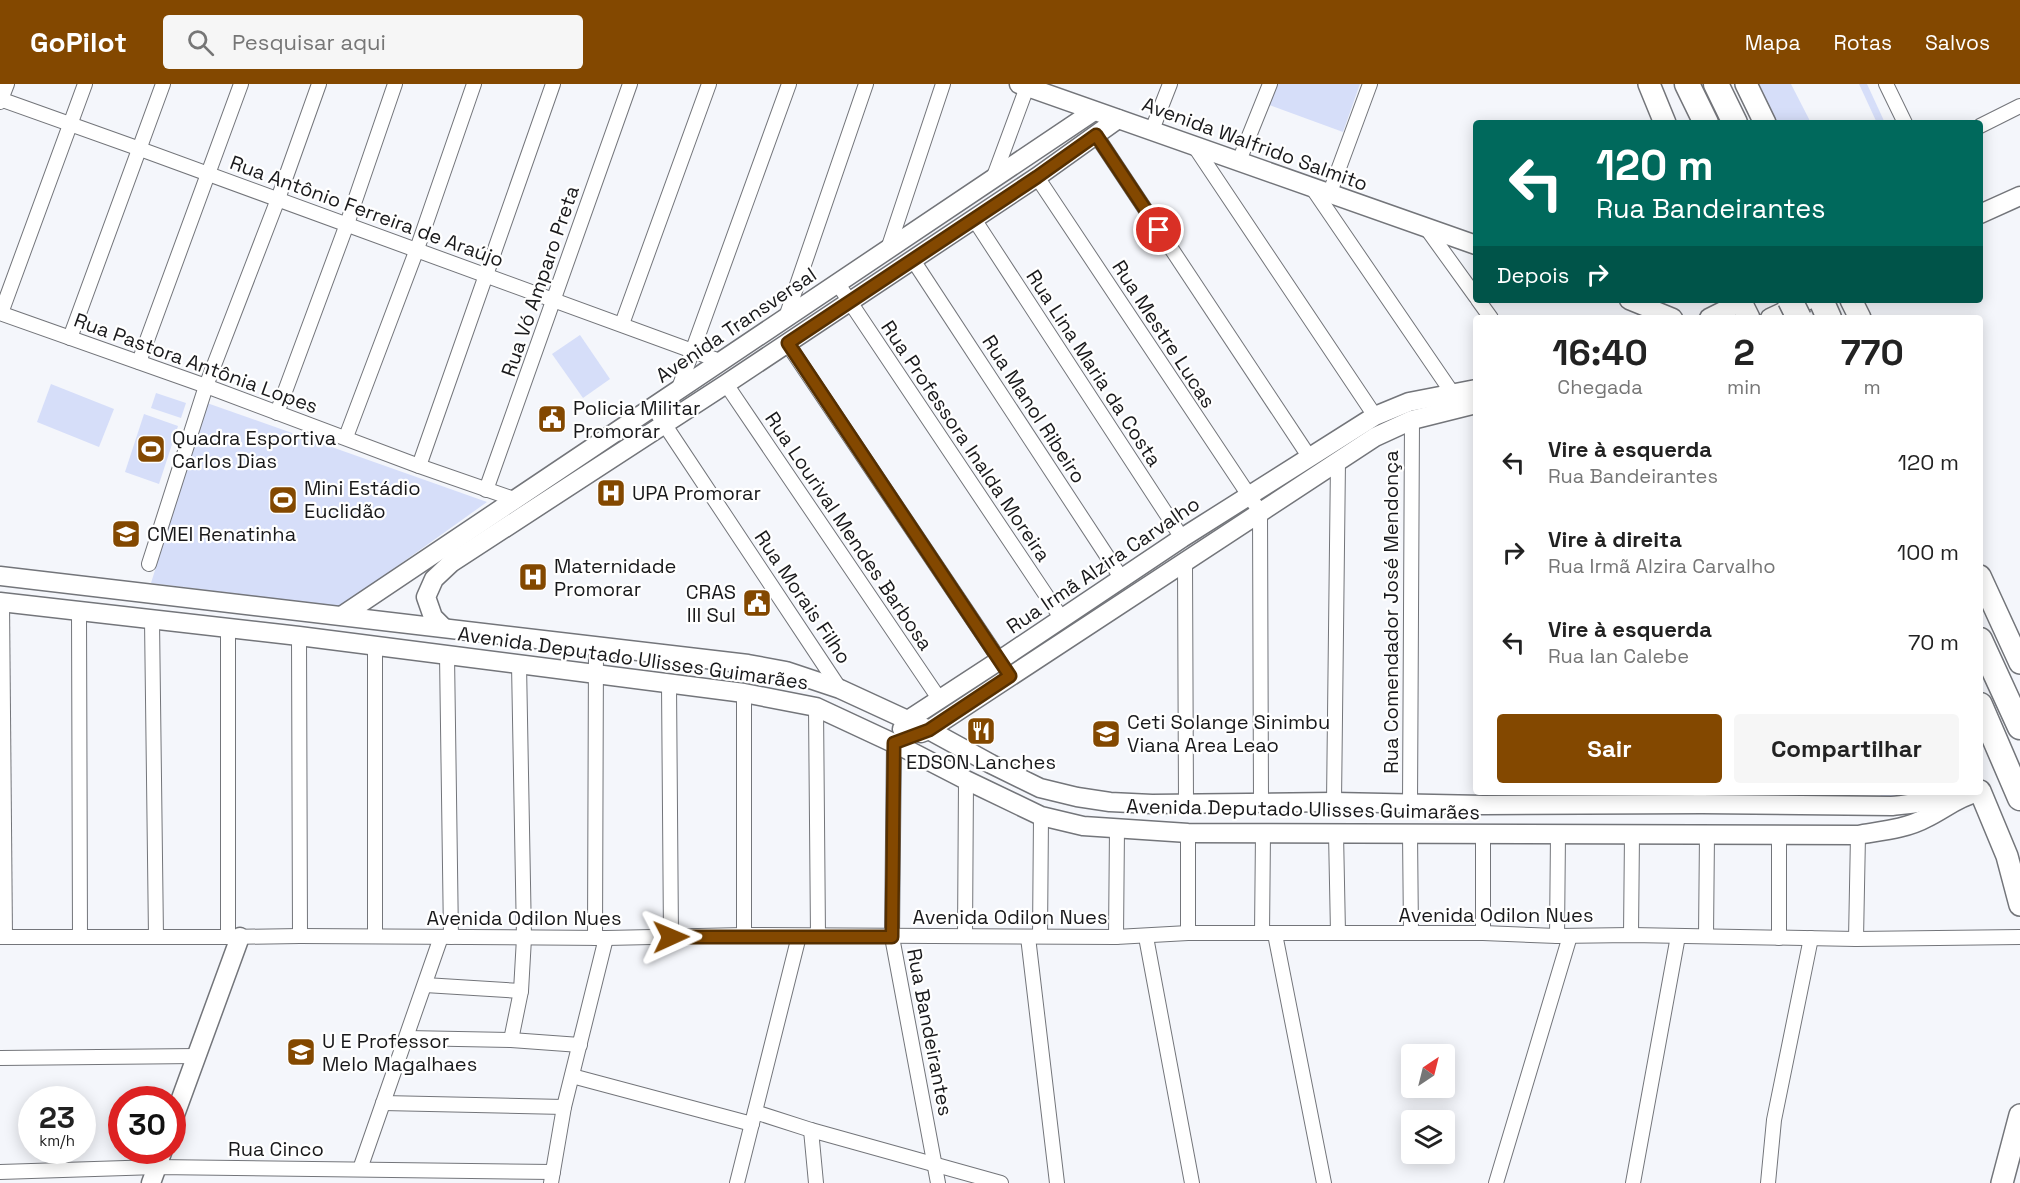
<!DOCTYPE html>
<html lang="pt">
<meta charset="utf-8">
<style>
:root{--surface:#fff;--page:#f6f6f6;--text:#222;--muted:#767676;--accent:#834800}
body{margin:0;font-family:"Space Grotesk",sans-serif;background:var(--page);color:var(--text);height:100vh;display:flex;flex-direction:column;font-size:22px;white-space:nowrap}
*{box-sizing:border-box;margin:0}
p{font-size:20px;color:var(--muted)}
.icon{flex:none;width:33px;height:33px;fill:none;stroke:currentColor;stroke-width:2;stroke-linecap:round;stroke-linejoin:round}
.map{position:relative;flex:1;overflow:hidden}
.panel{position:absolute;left:1473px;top:231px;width:510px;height:480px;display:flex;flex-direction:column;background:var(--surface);border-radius:6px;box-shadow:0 3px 15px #0003}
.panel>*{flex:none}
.hud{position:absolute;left:1473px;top:36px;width:510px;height:183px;border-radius:6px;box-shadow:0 3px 15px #0003;background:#00695c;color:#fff;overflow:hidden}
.needle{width:39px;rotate:35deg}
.controls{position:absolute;left:1401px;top:960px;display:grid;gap:12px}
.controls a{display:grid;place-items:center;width:54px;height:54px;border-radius:6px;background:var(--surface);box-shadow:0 3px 15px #0003;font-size:30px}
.speed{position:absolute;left:18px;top:1002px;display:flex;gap:12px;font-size:30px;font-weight:700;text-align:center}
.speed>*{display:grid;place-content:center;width:78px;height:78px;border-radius:50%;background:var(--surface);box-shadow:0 3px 15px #0003;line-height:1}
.speed small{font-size:15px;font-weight:400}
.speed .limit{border:9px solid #d22;background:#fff;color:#111}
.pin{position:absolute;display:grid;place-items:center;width:51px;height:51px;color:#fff;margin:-26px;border:3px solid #fff;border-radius:50%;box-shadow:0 2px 6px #0007}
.me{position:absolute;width:66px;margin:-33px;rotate:89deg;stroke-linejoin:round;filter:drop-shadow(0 0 4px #0008)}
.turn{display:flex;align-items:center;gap:21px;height:126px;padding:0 24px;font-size:27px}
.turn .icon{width:78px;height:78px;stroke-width:2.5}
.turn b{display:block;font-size:42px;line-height:51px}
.then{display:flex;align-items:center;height:57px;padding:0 24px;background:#0003;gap:12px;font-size:22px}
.eta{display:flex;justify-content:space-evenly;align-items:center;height:102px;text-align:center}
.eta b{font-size:36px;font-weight:700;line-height:42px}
.action{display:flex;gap:12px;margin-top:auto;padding:12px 24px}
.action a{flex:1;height:69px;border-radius:6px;background:var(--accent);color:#fff;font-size:24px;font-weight:700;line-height:69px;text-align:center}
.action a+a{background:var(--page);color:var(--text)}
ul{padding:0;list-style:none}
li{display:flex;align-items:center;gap:18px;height:90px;padding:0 24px}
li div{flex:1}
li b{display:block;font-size:22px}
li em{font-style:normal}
header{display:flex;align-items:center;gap:36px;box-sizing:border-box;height:84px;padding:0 30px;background:var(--accent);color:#fff}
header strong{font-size:28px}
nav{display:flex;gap:33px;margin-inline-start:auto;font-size:21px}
.search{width:420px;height:54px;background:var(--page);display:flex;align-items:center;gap:15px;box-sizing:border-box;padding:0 21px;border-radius:6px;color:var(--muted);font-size:22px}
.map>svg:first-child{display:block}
.green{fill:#d6def9}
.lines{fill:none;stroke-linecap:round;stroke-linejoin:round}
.street-casing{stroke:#73757a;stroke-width:16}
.secondary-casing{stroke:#73757a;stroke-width:21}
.primary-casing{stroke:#73757a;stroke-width:24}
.highway-casing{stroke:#73757a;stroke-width:27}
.street{stroke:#fff;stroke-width:14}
.secondary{stroke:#fff;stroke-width:18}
.primary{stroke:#fff;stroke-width:21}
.highway{stroke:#fff;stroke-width:24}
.highway-bridge-casing{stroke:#73757a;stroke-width:27;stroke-linecap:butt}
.highway-bridge{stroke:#fff;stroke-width:24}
.route-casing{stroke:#552f00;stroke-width:15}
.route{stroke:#834800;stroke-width:10}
.labels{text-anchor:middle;stroke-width:4.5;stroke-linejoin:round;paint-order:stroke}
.street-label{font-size:20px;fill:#19191b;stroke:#fff}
.poi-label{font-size:20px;fill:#19191b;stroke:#fff;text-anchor:start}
</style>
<header>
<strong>GoPilot</strong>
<div class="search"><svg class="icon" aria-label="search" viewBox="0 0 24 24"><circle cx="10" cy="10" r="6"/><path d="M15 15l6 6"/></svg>Pesquisar aqui</div>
<nav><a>Mapa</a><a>Rotas</a><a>Salvos</a></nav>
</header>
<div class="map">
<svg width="2020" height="1099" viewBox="0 0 2020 1099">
<rect width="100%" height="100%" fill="#f4f6fb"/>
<!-- green -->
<g class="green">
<polygon points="1277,0 1360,0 1343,48 1269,21"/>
<polygon points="1753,0 1791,0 1811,39 1772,39"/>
<polygon points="1859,0 1867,0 1885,39 1877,39"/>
<polygon points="580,251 610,295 583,314 552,270"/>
<polygon points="51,300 114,325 99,363 37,338"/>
<polygon points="156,309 186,319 181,334 151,324"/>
<polygon points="207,319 487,418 340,523 151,499"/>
<polygon points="144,330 178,342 159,400 125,388"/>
<polygon points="1878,708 1933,708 1886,719"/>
</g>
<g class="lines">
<!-- street casing -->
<g class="street-casing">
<g id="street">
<polyline points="1886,0 1905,39"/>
<polyline points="0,15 140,65 720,277"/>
<polyline points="0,18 7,0"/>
<polyline points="1980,42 2020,22"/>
<polyline points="1152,46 1170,0"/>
<polyline points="1096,51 1310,374"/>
<polyline points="1195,63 1375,332"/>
<polyline points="1239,77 1270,0"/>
<polyline points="1037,93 1260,428 1261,719"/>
<polyline points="993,95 1027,3"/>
<polyline points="1313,105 1453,310"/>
<polyline points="1329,111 1370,0"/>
<polyline points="974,135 1182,454"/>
<polyline points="1427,145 1476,213"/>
<polyline points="888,165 943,0"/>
<polyline points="913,176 1122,495"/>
<polyline points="838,200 1062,535"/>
<polyline points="1478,216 1491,234"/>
<polyline points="0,229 206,302 419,382 514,415"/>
<polyline points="1,229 85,0"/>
<polyline points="785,236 866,0"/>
<polyline points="622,240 709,0"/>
<polyline points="70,254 163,0"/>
<polyline points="787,259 1005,584"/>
<polyline points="139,278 241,0"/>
<polyline points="726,300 940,616"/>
<polyline points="679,304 789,0"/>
<polyline points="653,323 840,605"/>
<polyline points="277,329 347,140 395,0"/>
<polyline points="346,353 417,165 474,0"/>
<polyline points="419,382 553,0"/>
<polyline points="486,406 630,0"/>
<polyline points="1185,478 1186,720"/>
<polyline points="149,480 206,302 278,115 319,0"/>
<polyline points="2,518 5,853"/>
<polyline points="79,527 80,853"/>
<polyline points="152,536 156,853"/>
<polyline points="299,552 300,852"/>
<polyline points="375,562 375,852"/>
<polyline points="447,571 451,853"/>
<polyline points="669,600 671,853"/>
<polyline points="744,609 744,851"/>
<polyline points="816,623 818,852"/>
<polyline points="894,659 892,853 938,1099"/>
<polyline points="1334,718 1338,377"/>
<polyline points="1410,721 1412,336"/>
<polyline points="1336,749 1338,849"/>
<polyline points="1410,749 1411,849"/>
<polyline points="1483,750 1483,849"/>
<polyline points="1188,849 1188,749"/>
<polyline points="1262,849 1263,749"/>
<polyline points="1275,850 1324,1099"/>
<polyline points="1631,851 1632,750"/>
<polyline points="965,852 966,696"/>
<polyline points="1040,852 1041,732"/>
<polyline points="1557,852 1558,750"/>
<polyline points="1706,852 1707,750"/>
<polyline points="0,853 228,853 300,852 606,854 744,851 1116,853 1188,849 1483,849 1557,852 1631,851 1856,855 2020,853"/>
<polyline points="228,853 228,544"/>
<polyline points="1028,853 1057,1099"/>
<polyline points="1116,853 1117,744"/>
<polyline points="1146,853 1192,1099"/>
<polyline points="595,854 596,562"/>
<polyline points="1779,854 1779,750"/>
<polyline points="1856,855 1858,751"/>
<polyline points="425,901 521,907"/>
<polyline points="407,954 511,956 580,961"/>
<polyline points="511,956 521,907 524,854 519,580"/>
<polyline points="0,974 197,972"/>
<polyline points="572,992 752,1040"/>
<polyline points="383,1019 564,1023"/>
<polyline points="755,1028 811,1046 1001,1099"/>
<polyline points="811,1046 816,1099"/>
<polyline points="360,1085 441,853"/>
<polyline points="0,1088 157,1083 553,1088"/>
<polyline points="551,1099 564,1023 606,854"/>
<polyline points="737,1099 799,852"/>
<polyline points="1496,1099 1570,852"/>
<polyline points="1633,1099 1678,852"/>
<polyline points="1768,1099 1774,1036 1811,854"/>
</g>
</g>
<!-- secondary casing -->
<g class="secondary-casing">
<g id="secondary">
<polyline points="1019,0 1476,161"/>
<polyline points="1980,130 2020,112"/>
<polyline points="1629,216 1673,234"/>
<polyline points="1709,234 1745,216"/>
<polyline points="1770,234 1808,216"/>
<path d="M0,492L748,580L786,587L840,605L929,646L991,680L1040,704L1077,713L1110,718L1152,720L1334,718L1483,721L1702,720L1892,722C1908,720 1929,720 1942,708"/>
<path d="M0,518L299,552L744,609L816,623L904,664L966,696L1041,732L1083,742L1188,749L1858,751C1880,747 1906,745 1926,734C1943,726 1958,713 1976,709L1982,712"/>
<polyline points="343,531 1094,27"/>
<polyline points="443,543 433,533 426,513 434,495 451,479 726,300 1037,93 1118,35"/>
<polyline points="902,645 908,636 1000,576 1182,454 1375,332 1409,318 1476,305"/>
<polyline points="921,649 929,646 1375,353 1412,336 1476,320"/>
<polyline points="172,1039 240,853"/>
<polyline points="151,1099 163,1066"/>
</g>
</g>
<!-- primary casing -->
<g class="primary-casing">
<g id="primary">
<polyline points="1649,0 1665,39"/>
<polyline points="1746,0 1765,39"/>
<polyline points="1740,216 1749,234"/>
<polyline points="1851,216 1860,234"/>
<polyline points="1980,492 2020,579"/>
<polyline points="1980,707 2007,772 2020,821"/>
<polyline points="2002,1099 2020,1031"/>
</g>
</g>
<!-- highway casing -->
<g class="highway-casing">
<g id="highway">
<polyline points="1687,0 1706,39"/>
<polyline points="1716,0 1735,39"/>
<polyline points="1821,216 1829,234"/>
<polyline points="1980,556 2020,643"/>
<polyline points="1980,621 2020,714"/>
</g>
</g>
<!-- street -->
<use href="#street" class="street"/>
<!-- secondary -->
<use href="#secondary" class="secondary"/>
<!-- primary -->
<use href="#primary" class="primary"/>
<!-- highway -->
<use href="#highway" class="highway"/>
<!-- highway-bridge casing -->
<g class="highway-bridge-casing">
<polyline id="highway-bridge" points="1790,216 1799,234"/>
</g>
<!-- highway-bridge -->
<use href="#highway-bridge" class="highway-bridge"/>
</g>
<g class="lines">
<!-- route casing -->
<g class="route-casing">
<polyline id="route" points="671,853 892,853 894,659 929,646 1010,592 788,259 1037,93 1096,51 1159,146"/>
</g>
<!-- route -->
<use href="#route" class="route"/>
</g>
<!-- icons -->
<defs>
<g id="civic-square" transform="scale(1.5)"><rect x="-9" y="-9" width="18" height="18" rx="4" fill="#834800" stroke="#fff"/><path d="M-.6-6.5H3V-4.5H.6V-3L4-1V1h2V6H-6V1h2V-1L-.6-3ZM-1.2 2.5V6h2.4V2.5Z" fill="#fff"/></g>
<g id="stadium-square" transform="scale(1.5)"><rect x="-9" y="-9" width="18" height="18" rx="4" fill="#834800" stroke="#fff"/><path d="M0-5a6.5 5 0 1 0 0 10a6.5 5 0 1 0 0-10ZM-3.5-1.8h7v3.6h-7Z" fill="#fff"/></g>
<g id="hospital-square" transform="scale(1.5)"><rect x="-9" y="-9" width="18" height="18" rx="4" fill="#834800" stroke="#fff"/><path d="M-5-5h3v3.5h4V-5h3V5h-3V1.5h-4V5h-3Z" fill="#fff"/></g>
<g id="school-square" transform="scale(1.5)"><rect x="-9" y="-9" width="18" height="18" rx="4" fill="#834800" stroke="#fff"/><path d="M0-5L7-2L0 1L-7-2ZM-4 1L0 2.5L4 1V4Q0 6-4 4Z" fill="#fff"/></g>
<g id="restaurant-square" transform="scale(1.5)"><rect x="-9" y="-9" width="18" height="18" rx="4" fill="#834800" stroke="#fff"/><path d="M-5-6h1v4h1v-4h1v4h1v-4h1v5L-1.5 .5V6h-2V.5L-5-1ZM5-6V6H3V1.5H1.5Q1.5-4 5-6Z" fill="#fff"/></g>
</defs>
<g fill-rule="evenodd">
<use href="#civic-square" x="552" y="335"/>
<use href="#stadium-square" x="151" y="365"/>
<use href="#hospital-square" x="611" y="409"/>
<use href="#stadium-square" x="283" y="416"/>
<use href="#school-square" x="126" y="450"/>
<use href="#hospital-square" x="533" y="493"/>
<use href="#civic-square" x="757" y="519"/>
<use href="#restaurant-square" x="981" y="647"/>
<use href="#school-square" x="1106" y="650"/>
<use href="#school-square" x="301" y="968"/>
</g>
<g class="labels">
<!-- street labels -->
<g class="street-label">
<text transform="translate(1255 60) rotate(20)" y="7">Avenida Walfrido Salmito</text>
<text transform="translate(367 127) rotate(20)" y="7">Rua Antônio Ferreira de Araújo</text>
<text transform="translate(540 197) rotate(-71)" y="7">Rua Vó Amparo Preta</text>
<text transform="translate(736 241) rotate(-34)" y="7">Avenida Transversal</text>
<text transform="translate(1164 250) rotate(57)" y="7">Rua Mestre Lucas</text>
<text transform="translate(196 279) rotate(20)" y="7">Rua Pastora Antônia Lopes</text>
<text transform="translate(1094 284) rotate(57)" y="7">Rua Lina Maria da Costa</text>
<text transform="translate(1034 325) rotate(57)" y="7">Rua Manol Ribeiro</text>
<text transform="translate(966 357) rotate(56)" y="7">Rua Professora Inalda Moreira</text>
<text transform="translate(849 447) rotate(56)" y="7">Rua Lourival Mendes Barbosa</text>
<text transform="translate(1103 481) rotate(-34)" y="7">Rua Irmã Alzira Carvalho</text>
<text transform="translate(803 513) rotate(56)" y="7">Rua Morais Filho</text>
<text transform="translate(1391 528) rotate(-90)" y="7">Rua Comendador José Mendonça</text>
<text transform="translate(633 574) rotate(8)" y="7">Avenida Deputado Ulisses Guimarães</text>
<text transform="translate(1303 725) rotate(1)" y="7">Avenida Deputado Ulisses Guimarães</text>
<text x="1496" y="838">Avenida Odilon Nues</text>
<text x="1010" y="840">Avenida Odilon Nues</text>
<text x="524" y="841">Avenida Odilon Nues</text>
<text transform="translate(930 948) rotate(79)" y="7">Rua Bandeirantes</text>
<text x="276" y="1072">Rua Cinco</text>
</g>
<!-- poi labels -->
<g class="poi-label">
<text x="573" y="331">Policia Militar<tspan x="573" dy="23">Promorar</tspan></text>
<text x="172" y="361">Quadra Esportiva<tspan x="172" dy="23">Carlos Dias</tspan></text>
<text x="304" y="411">Mini Estádio<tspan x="304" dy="23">Euclidão</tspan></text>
<text x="632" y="416">UPA Promorar</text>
<text x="147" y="457">CMEI Renatinha</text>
<text x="554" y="489">Maternidade<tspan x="554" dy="23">Promorar</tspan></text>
<text x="736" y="515" text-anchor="end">CRAS<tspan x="736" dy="23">III Sul</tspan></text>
<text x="1127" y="645">Ceti Solange Sinimbu<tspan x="1127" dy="23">Viana Area Leao</tspan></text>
<text x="981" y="685" text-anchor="middle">EDSON Lanches</text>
<text x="322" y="964">U E Professor<tspan x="322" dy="23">Melo Magalhaes</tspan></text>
</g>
</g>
</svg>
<div class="controls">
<a><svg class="needle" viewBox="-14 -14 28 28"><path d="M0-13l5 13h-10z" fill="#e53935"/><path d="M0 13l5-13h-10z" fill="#767676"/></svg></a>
<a><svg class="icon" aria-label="layers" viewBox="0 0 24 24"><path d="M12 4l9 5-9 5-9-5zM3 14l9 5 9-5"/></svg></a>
</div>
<div class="speed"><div>23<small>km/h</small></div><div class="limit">30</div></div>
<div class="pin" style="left:1159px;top:146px;background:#d93025"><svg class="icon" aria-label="arrive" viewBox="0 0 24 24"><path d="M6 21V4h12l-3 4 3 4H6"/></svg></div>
<svg class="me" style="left:671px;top:853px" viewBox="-20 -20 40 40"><path d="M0-17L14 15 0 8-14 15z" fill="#834800" stroke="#fff" stroke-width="4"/></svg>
<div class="hud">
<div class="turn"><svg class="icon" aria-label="left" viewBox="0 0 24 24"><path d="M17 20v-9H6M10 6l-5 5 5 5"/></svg><div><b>120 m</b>Rua Bandeirantes</div></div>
<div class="then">Depois<svg class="icon" aria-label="right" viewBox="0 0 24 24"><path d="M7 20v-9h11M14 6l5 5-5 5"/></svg></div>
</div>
<section class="panel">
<div class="eta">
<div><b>16:40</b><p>Chegada</p></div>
<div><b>2</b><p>min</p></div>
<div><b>770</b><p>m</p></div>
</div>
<ul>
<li><svg class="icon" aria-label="left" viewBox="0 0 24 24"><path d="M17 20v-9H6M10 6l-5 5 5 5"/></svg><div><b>Vire à esquerda</b><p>Rua Bandeirantes</p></div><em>120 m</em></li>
<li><svg class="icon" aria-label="right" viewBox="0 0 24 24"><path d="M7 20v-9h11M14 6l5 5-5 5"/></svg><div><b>Vire à direita</b><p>Rua Irmã Alzira Carvalho</p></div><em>100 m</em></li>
<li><svg class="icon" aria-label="left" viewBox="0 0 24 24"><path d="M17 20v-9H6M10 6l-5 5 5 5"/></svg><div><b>Vire à esquerda</b><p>Rua Ian Calebe</p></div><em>70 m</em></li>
</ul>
<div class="action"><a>Sair</a><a>Compartilhar</a></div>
</section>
</div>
